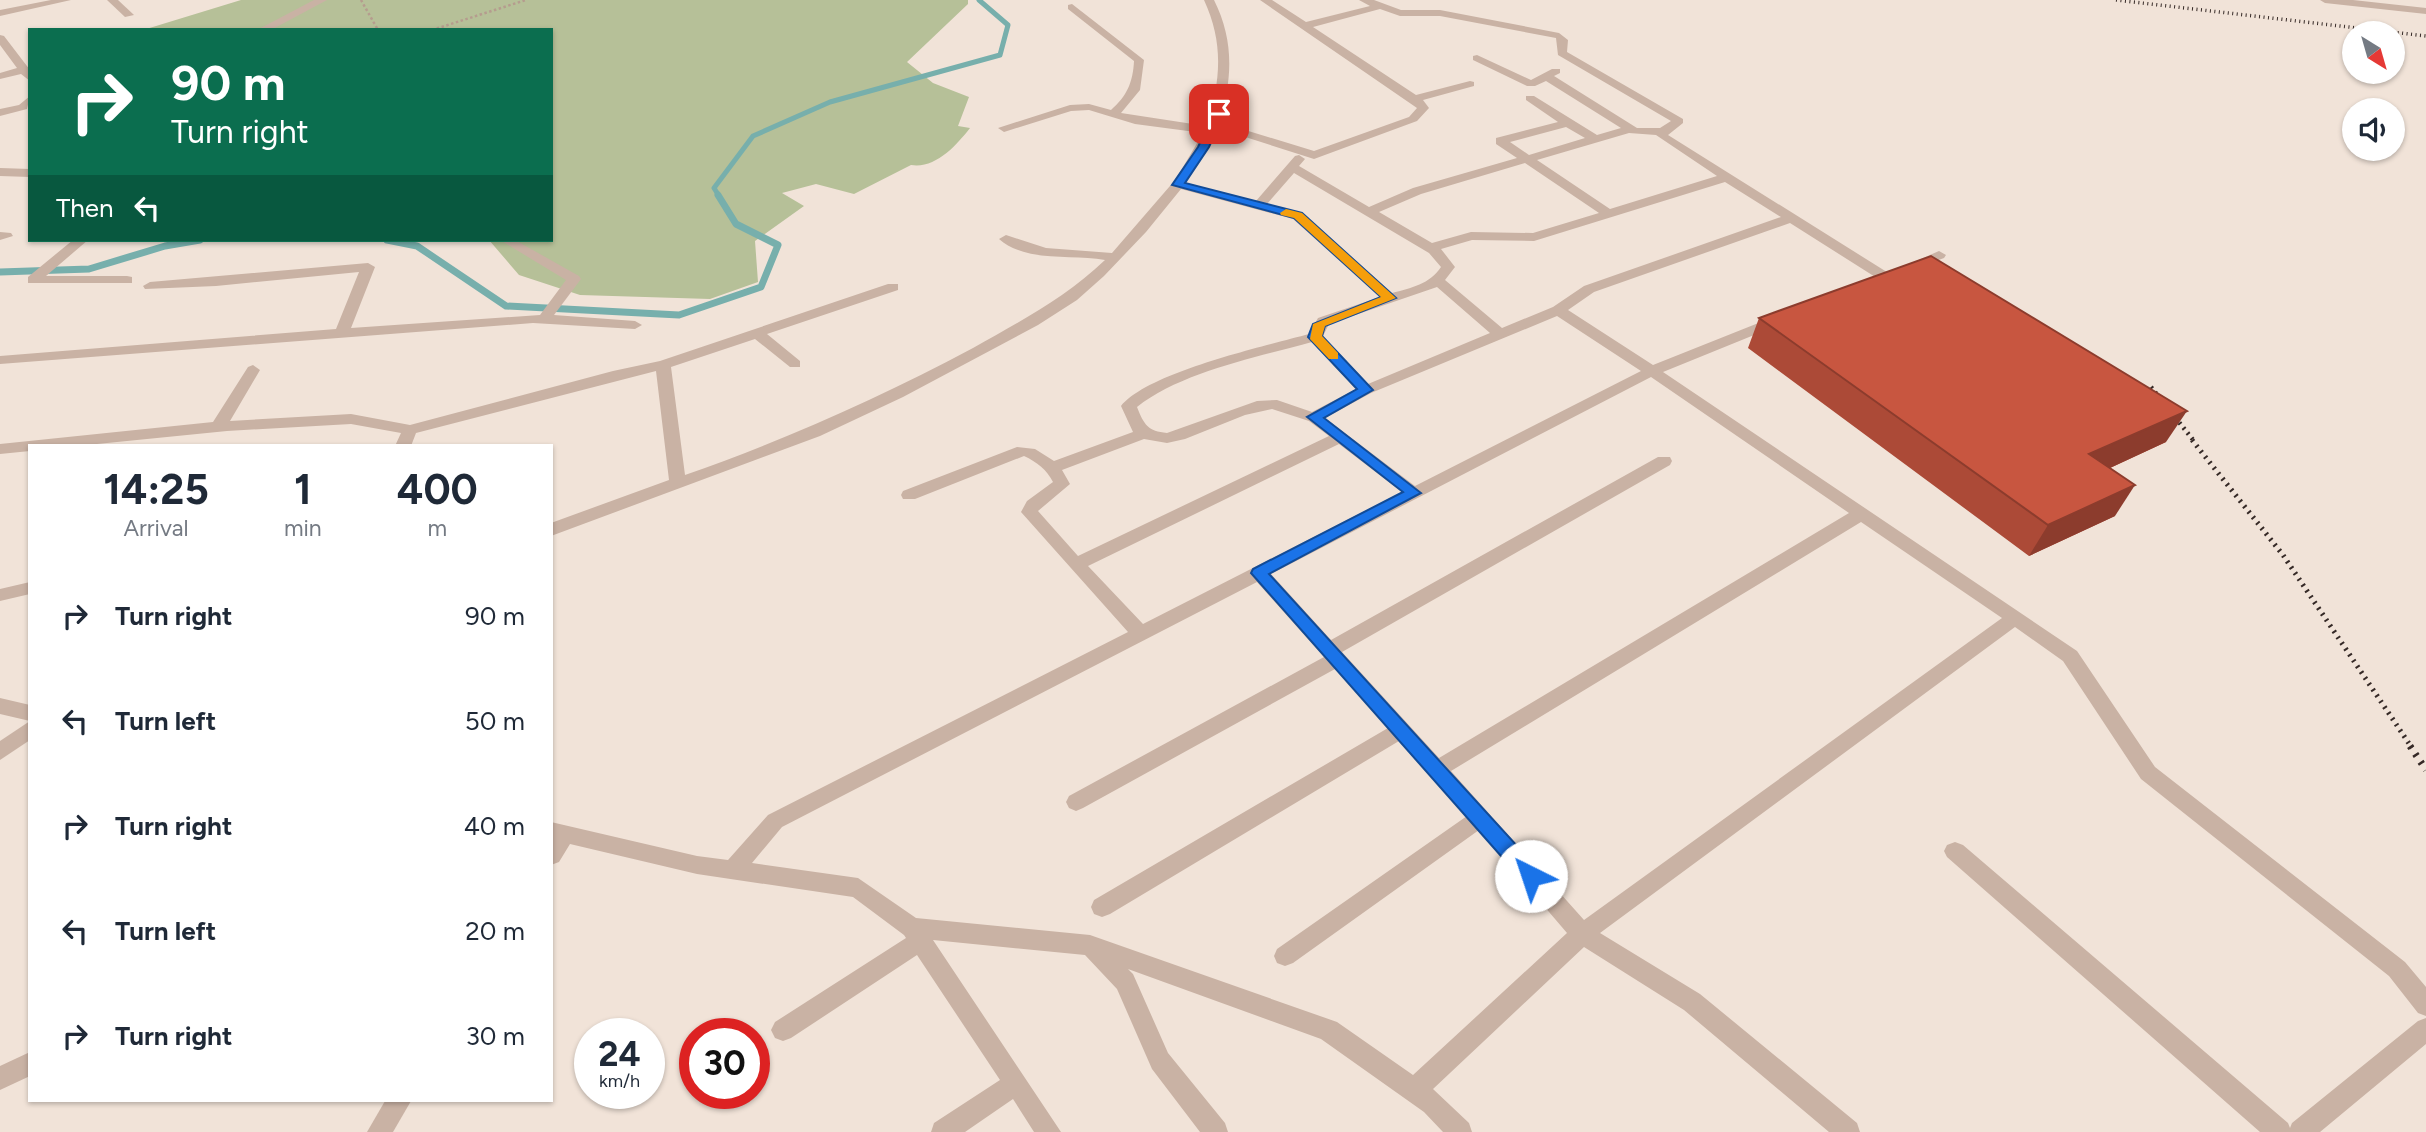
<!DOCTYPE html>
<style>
:root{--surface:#fff;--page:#f6f6f7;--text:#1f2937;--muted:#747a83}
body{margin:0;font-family:Figtree,sans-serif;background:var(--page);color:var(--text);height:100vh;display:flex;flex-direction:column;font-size:26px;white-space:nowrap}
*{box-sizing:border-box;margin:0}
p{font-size:23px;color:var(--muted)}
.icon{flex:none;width:38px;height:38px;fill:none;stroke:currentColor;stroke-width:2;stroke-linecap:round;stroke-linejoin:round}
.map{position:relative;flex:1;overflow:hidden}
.sheet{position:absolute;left:28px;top:444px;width:525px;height:658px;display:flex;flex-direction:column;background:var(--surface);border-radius:0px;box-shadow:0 2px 5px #0004}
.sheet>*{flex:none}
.top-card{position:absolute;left:28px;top:28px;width:525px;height:214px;border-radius:0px;box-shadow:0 2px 5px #0004;background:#0b6e4f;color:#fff;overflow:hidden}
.needle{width:46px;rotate:143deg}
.buttons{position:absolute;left:2342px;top:21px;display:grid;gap:14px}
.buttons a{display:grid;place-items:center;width:63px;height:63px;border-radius:50%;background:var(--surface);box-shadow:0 2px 5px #0004;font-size:35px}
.speed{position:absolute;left:574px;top:1018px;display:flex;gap:14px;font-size:35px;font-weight:700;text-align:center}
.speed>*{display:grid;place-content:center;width:91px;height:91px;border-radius:50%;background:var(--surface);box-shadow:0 2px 5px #0004;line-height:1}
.speed small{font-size:18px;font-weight:400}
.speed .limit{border:10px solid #d22;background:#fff;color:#111}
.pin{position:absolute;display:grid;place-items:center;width:60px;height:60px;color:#fff;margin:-30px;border-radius:14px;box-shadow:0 4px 10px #0006}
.me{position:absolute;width:77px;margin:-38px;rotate:319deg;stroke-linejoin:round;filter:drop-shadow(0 0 5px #0008)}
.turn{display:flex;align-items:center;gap:24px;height:147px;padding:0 28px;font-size:32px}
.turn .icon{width:91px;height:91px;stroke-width:2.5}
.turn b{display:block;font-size:49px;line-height:60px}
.then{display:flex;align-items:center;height:66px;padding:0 28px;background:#0003;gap:14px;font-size:26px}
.eta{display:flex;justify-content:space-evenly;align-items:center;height:119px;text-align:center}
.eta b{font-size:42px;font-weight:700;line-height:49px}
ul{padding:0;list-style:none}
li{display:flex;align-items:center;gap:21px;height:105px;padding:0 28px}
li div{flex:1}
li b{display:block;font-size:26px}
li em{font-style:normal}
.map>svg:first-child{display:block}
.green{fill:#b6c098}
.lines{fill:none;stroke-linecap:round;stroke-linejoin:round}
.stream-far1{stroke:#77afac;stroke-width:5}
.stream{stroke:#77afac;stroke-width:7}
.path{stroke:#b59c8e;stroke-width:2.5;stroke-dasharray:2.5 2.5;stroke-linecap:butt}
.minor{fill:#c9b2a4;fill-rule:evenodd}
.rail-far3{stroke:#352926;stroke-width:3.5;stroke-dasharray:1 3.5;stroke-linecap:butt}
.rail-far2{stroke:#352926;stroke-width:4.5;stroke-dasharray:2 4.5;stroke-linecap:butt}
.rail-far1{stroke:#352926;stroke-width:5;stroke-dasharray:2 5;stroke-linecap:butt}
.rail{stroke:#352926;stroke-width:7;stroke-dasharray:2.5 7;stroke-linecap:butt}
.wall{fill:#ac4a37}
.shaded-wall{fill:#8c3c2d}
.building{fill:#c85640;stroke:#8c3c2d;stroke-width:2}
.route{fill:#1a73e8;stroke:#114b97;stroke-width:2}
.slow{fill:#f59e0b}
</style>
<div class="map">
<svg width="2426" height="1132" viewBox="0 0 2426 1132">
<rect width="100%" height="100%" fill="#f1e3d8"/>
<!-- green -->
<path class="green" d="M241,0H968V4L907,62L933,83L969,97L958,126L970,128C956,146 935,169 911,165L854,194L816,184L782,193L804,206L755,241L758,282L710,299L580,295L519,275L489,240H551V30H143Z"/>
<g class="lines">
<!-- stream-far1 -->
<polyline class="stream-far1" points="719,196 714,188 753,136 830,102 1000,55 1008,25 979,0"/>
<!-- stream -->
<g class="stream">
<polyline points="387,240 417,246 506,306 679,315 761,287 778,245 736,224 718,195"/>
<polyline points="0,272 89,269 165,246 200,240"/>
</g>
<!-- path -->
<g class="path">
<polyline points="361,0 378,30"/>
<polyline points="432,30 526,0"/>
</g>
<!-- minor -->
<g class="minor">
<polygon points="51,0 71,0 0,16 0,10"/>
<polygon points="107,0 118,0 134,15 125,17"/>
<polygon points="314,0 327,0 271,30 257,30"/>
<path d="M1204,0H1214C1234,40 1233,79 1219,122L1314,151L1409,117L1417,108L1260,0H1272L1306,22L1370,6L1359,0H1374L1401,10H1440L1559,33L1568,40L1567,52L1683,119V123L1668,135L1890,274V280H1880L1790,223L1594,292L1568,310L1653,365L1771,318H1781V324L1663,372L2077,651L2155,767L2405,962L2426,987V1016L2418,1013L2389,976L2141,779L2063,661L2015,627L1600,933L1700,994L1857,1123L1860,1132H1829L1684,1010L1584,947L1433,1089L1469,1123L1472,1132H1443L1424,1112L1321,1039L1128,969L1133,974L1168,1053L1225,1123L1228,1132H1200L1152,1069L1117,989L1085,955L933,940L1061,1132H1034L1013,1099L965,1132H931L934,1123L1000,1080L917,955L791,1038L783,1041L775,1038L771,1030L775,1022L906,938L904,935L853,897L697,874L570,844L559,862L551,865V822L697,856L728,860L768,815L1128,632L1021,512L1027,501L1053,482C1047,470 1037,462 1024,456L915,499H903L901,495L903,491L1017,447L1035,449L1054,461L1133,432L1121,406C1148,372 1265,346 1309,334L1318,318L1380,297L1293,219L1181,189L1146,232L1104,276L1077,300L1038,325L903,397L820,436L551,536V523L669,480L656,371L416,433L411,446H395L401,433L351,424L227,431L77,446H30V451L0,454V444L213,422L248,367L253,365L260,370L230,421L351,414L410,425L613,371L660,361L888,284H898V290L767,334L800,361V367H790L755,339L671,367L685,475C785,440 879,398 973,348C1021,321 1065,298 1105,260C1072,254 1026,263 999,239L1006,235L1046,248L1112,253L1176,179L1203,133L1135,124L1089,110L1071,111L1004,132L998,128L1070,105L1089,104L1111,110C1127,96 1133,82 1134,61L1068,9V5L1072,4L1144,60L1140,90L1121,113L1206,126C1221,82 1224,43 1204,0ZM1380,9L1400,16H1440L1556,38L1558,55L1671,121L1660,128H1637L1554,76L1560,73V69H1552L1531,80L1477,55L1473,56V60L1527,86H1535L1546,81L1621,128L1597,135L1534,96H1526V100L1558,122L1496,138V144L1517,158L1413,188L1369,207L1299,166L1305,159L1299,155L1295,156L1256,201L1185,183L1217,128L1314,159L1417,121L1429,108L1423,100L1474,86V82L1470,81L1416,95L1313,27ZM1566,127L1585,138L1529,155L1510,142ZM1629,133L1656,135L1717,176L1610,209L1537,160ZM1525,163L1599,213L1533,233L1471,232L1432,243L1379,212L1421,194ZM1294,173L1429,253L1441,267C1430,284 1411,288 1392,293L1303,213L1267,204ZM1725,182L1781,217L1584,286L1553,307L1502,328L1445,280L1455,267L1441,249L1472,240L1534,241ZM1437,287L1490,333L1368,384L1323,336L1329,324ZM1557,316L1641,371L1415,486L1325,418L1371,393ZM1312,342L1356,389L1312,412L1277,400L1257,401L1167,433C1148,431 1144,425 1137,407C1181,372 1258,357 1312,342ZM1651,377L1849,513L1439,758L1342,652L1670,465L1672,461L1670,457H1658L1331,640L1271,574ZM1272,409L1309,421L1329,436L1078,556L1038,511L1070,484L1062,470L1144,439L1167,443L1185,439L1245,415ZM1339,444L1402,492L1143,624L1088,566ZM1861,522L2002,618L1584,920L1451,771ZM1257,582L1324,657L1069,796L1066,802L1069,808L1076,811L1083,808L1335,669L1388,728L1094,900L1091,907L1094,914L1102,917L1110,914L1399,741L1467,816L1277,949L1274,956L1277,963L1285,966L1293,963L1479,830L1567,933L1413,1075L1337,1022L1090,935L916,918L858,878L752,863L782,827Z"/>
<polygon points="2320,0 2353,0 2426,8 2426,14 2325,3"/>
<polygon points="0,35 4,36 30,70 30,81 21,74 0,79 0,73 17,68 0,45"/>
<polygon points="30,96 27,109 0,116 0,109 19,105"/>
<polygon points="0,168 30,169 30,177 0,176"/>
<polygon points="0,232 11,233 13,236 0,240"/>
<polygon points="73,240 88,240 46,276 127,276 132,277 132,283 28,283 28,277"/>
<polygon points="500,240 515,240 579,276 581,279 554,315 635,321 642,325 635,329 533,323 0,364 0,356 336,329 359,272 216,286 145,289 143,286 150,282 368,263 375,267 351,328 540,315 566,280"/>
<polygon points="1939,251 1946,255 1944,258 1912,270 1905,266"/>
<polygon points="30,582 30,594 0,601 0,589"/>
<polygon points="0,698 30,705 30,721 0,714"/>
<polygon points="30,721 30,740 0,760 0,741"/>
<polygon points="1955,842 1963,845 2288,1123 2290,1128 2292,1123 2418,1021 2426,1018 2426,1044 2320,1132 2260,1132 1947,857 1944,851 1947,845"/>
<polygon points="30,1052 30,1076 0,1090 0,1066"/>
<polygon points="385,1101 411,1101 393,1132 367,1132"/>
</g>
<!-- rail-far3 -->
<polyline class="rail-far3" points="2116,0 2426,36"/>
<!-- rail-far2 -->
<polyline class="rail-far2" points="2151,387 2194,441"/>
<!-- rail-far1 -->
<polyline class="rail-far1" points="2192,440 2283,555 2412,748"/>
<!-- rail -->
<polyline class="rail" points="2410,746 2426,770"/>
</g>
<!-- wall -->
<polygon class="wall" points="1759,318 2166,442 2110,468 2115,516 2029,556 1748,348"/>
<!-- shaded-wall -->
<g class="shaded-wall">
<polygon points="2187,411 2166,442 2071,486 2089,454"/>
<polygon points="2135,485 2115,516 2029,556 2048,525"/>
</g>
<!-- building -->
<polygon class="building" points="1931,256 2187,411 2089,454 2135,485 2048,525 1759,318"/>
<!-- route -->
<polygon class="route" points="1215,112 1224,114 1209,147 1185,183 1302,213 1396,298 1325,326 1322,336 1373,390 1324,418 1421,493 1269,574 1538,869 1541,876 1538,882 1531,884 1524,882 1251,573 1253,569 1403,492 1307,417 1357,389 1308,337 1313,324 1381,297 1294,218 1172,185 1198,147"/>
<!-- slow -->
<polygon class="slow" points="1286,209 1302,213 1396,298 1325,326 1322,336 1338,353 1338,359 1329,359 1310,339 1313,324 1381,297 1294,218 1281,215 1280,213"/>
</svg>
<div class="buttons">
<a><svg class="needle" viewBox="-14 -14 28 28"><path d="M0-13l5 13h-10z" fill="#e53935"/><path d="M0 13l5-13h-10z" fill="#747a83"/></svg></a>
<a><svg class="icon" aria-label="sound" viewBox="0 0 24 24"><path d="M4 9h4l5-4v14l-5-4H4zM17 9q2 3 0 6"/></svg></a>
</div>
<div class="speed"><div>24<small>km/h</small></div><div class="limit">30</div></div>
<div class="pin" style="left:1219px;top:114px;background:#d93025"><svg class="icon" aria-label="arrive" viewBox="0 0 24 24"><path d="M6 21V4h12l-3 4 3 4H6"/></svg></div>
<svg class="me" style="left:1531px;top:876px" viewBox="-20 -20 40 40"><circle r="19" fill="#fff"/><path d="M0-13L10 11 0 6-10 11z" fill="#1a73e8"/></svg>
<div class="top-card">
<div class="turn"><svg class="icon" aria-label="right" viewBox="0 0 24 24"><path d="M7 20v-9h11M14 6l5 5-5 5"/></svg><div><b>90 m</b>Turn right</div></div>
<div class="then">Then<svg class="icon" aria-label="left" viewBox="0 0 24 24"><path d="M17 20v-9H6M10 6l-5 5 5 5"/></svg></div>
</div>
<section class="sheet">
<div class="eta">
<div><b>14:25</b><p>Arrival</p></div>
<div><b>1</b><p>min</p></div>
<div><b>400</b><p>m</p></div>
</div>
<ul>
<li><svg class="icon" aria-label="right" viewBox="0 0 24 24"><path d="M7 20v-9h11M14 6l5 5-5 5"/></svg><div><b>Turn right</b></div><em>90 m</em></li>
<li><svg class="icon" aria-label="left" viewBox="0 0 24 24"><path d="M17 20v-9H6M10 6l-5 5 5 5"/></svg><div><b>Turn left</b></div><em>50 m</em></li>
<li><svg class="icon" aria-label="right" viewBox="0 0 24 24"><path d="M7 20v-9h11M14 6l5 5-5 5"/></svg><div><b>Turn right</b></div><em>40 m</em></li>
<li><svg class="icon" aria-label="left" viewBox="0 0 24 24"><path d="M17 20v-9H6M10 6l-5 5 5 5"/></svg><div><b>Turn left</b></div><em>20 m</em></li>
<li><svg class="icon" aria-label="right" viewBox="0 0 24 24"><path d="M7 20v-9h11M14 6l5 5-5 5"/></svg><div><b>Turn right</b></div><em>30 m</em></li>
</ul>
</section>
</div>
